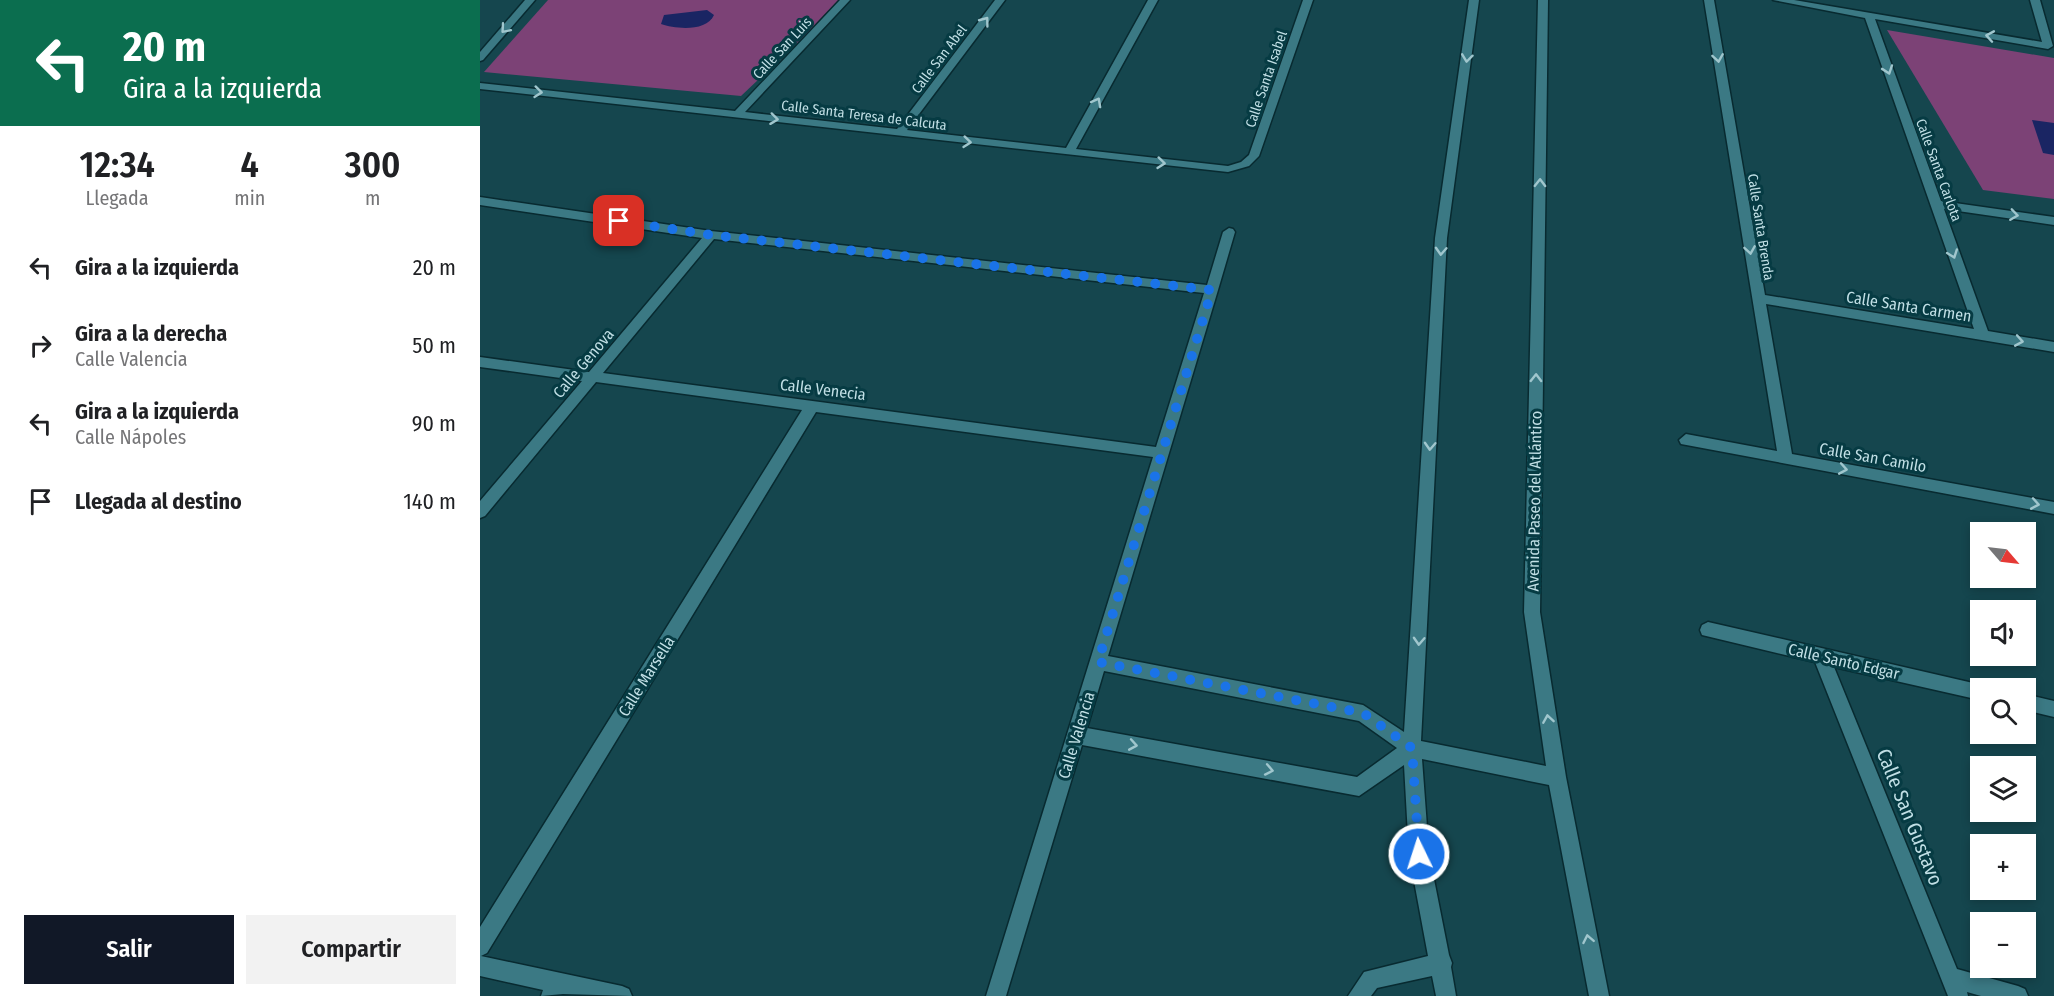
<!DOCTYPE html>
<html lang="es">
<meta charset="utf-8">
<style>
:root{--surface:#fff;--page:#f2f2f2;--text:#202124;--muted:#757577;--accent:#111827}
body{margin:0;font-family:"Fira Sans Condensed",sans-serif;background:var(--page);color:var(--text);height:100vh;display:flex;flex-direction:column;font-size:22px;white-space:nowrap}
*{box-sizing:border-box;margin:0}
p{font-size:20px;color:var(--muted)}
.icon{flex:none;width:33px;height:33px;fill:none;stroke:currentColor;stroke-width:2;stroke-linecap:round;stroke-linejoin:round}
.map{position:relative;flex:1;overflow:hidden}
.drawer{display:flex;flex-direction:column;background:var(--surface);width:480px}
.drawer>*{flex:none}
.banner{background:#0b6e4f;color:#fff;overflow:hidden}
.needle{width:39px;rotate:118deg}
.controls{position:absolute;left:1490px;top:522px;display:grid;gap:12px}
.controls a{display:grid;place-items:center;width:66px;height:66px;border-radius:0px;background:var(--surface);box-shadow:0 3px 9px #0003;font-size:30px}
.pin{position:absolute;display:grid;place-items:center;width:51px;height:51px;color:#fff;margin:-26px;border-radius:12px;box-shadow:0 3px 9px #0006}
.me{position:absolute;width:66px;margin:-33px;rotate:356deg;stroke-linejoin:round;filter:drop-shadow(0 0 4px #0008)}
.turn{display:flex;align-items:center;gap:21px;height:126px;padding:0 24px;font-size:27px}
.turn .icon{width:78px;height:78px;stroke-width:2.5}
.turn b{display:block;font-size:42px;line-height:51px}
.eta{display:flex;justify-content:space-evenly;align-items:center;height:102px;text-align:center}
.eta b{font-size:36px;font-weight:600;line-height:42px}
.primary-button{display:flex;gap:12px;margin-top:auto;padding:12px 24px}
.primary-button a{flex:1;height:69px;border-radius:0px;background:var(--accent);color:#fff;font-size:24px;font-weight:600;line-height:69px;text-align:center}
.primary-button a+a{background:var(--page);color:var(--text)}
ul{padding:0;list-style:none}
li{display:flex;align-items:center;gap:18px;height:78px;padding:0 24px}
li div{flex:1}
li b{display:block;font-size:22px}
li em{font-style:normal}
main{display:flex;flex:1;min-height:0}
.map>svg:first-child{display:block}
.green{fill:#7c4276}
.water{fill:#1a2563}
.lines{fill:none;stroke-linecap:round;stroke-linejoin:round}
.minor-casing{stroke:#082a30;stroke-width:3}
.minor{fill:#3b7984;fill-rule:evenodd}
.oneway{stroke:#a0c6cd}
.route{stroke:#1a73e8;stroke-width:10;stroke-dasharray:0 18}
.labels{text-anchor:middle;stroke-width:6;stroke-linejoin:round;paint-order:stroke}
.far-street-label{font-size:14px;fill:#c1dfe5;stroke:#063b43}
.street-label{font-size:16px;fill:#c1dfe5;stroke:#063b43}
.near-street-label{font-size:20px;fill:#c1dfe5;stroke:#063b43}
</style>
<main>
<section class="drawer">
<div class="banner">
<div class="turn"><svg class="icon" aria-label="left" viewBox="0 0 24 24"><path d="M17 20v-9H6M10 6l-5 5 5 5"/></svg><div><b>20 m</b>Gira a la izquierda</div></div>
</div>
<div class="eta">
<div><b>12:34</b><p>Llegada</p></div>
<div><b>4</b><p>min</p></div>
<div><b>300</b><p>m</p></div>
</div>
<ul>
<li><svg class="icon" aria-label="left" viewBox="0 0 24 24"><path d="M17 20v-9H6M10 6l-5 5 5 5"/></svg><div><b>Gira a la izquierda</b></div><em>20 m</em></li>
<li><svg class="icon" aria-label="right" viewBox="0 0 24 24"><path d="M7 20v-9h11M14 6l5 5-5 5"/></svg><div><b>Gira a la derecha</b><p>Calle Valencia</p></div><em>50 m</em></li>
<li><svg class="icon" aria-label="left" viewBox="0 0 24 24"><path d="M17 20v-9H6M10 6l-5 5 5 5"/></svg><div><b>Gira a la izquierda</b><p>Calle Nápoles</p></div><em>90 m</em></li>
<li><svg class="icon" aria-label="arrive" viewBox="0 0 24 24"><path d="M6 21V4h12l-3 4 3 4H6"/></svg><div><b>Llegada al destino</b></div><em>140 m</em></li>
</ul>
<div class="primary-button"><a>Salir</a><a>Compartir</a></div>
</section>
<div class="map">
<svg width="1574" height="996" viewBox="0 0 1574 996">
<rect width="100%" height="100%" fill="#15464e"/>
<!-- green -->
<g class="green">
<polygon points="68,0 363,0 261,96 4,72"/>
<polygon points="1407,30 1574,58 1574,199 1503,190"/>
</g>
<!-- water -->
<g class="water">
<path d="M227,10L234,15C227,32 195,29 181,24L184,15Z"/>
<polygon points="1552,120 1574,123 1574,155 1563,153"/>
</g>
<g class="lines">
<!-- minor casing -->
<g class="minor-casing">
<g id="minor">
<polygon points="45,0 55,0 3,60 0,61 0,52"/>
<polygon points="360,0 370,0 265,112 417,129 515,0 525,0 427,130 586,148 668,0 678,0 596,149 748,166 761,162 769,155 823,0 833,0 779,156 769,166 748,172 0,89 0,83 255,111"/>
<path d="M989,0H999L967,238L941,741L1066,766L1044,612L1058,0H1068L1060,612L1086,777L1129,996H1109L1069,785L942,759L949,854L969,955L972,963L971,967L976,996H956L952,976L897,988L891,996H868L884,972L948,956L929,854L924,765L879,796L602,745L526,996H506L673,457L336,412L7,953L1,956L142,986L149,989L152,996L83,994L61,996L63,990L0,976V927L322,410L116,382L5,516L0,518V501L102,381L0,367V357L109,372L222,238L0,205V197L231,231L727,285L743,232L749,228L753,229L755,232L738,290L628,656L883,705L924,732L955,238ZM234,239L724,293L676,447L123,373ZM624,671L879,721L917,748L877,777L607,728Z"/>
<polygon points="1224,0 1234,0 1285,295 1494,329 1385,18 1293,0 1314,0 1562,42 1550,0 1560,0 1573,46 1568,49 1395,19 1461,201 1574,217 1574,225 1464,209 1508,331 1574,342 1574,352 1286,304 1312,454 1574,502 1574,514 1201,444 1199,440 1206,434 1297,451"/>
<polygon points="1228,622 1506,686 1507,688 1500,688 1500,700 1354,667 1477,969 1538,986 1545,989 1548,996 1501,996 1487,992 1488,996 1468,996 1335,662 1222,635 1220,630 1222,625"/>
<polygon points="1545,694 1574,701 1574,717 1545,710"/>
</g>
</g>
<!-- minor -->
<use href="#minor" class="minor"/>
</g>
<!-- one-way arrows -->
<defs><path id="oneway-chevron" d="M-2-3.5L2.5 0L-2 3.5" fill="none" stroke-width="1.6" stroke-linecap="round" stroke-linejoin="round" transform="scale(1.5)"/></defs>
<g class="oneway">
<use href="#oneway-chevron" transform="translate(505 21) rotate(-53)"/>
<use href="#oneway-chevron" transform="translate(25 29) rotate(131)"/>
<use href="#oneway-chevron" transform="translate(1510 36) rotate(-170)"/>
<use href="#oneway-chevron" transform="translate(987 58) rotate(97)"/>
<use href="#oneway-chevron" transform="translate(1238 58) rotate(81)"/>
<use href="#oneway-chevron" transform="translate(1408 70) rotate(71)"/>
<use href="#oneway-chevron" transform="translate(58 92) rotate(6)"/>
<use href="#oneway-chevron" transform="translate(617 102) rotate(-61)"/>
<use href="#oneway-chevron" transform="translate(294 119) rotate(7)"/>
<use href="#oneway-chevron" transform="translate(487 142) rotate(6)"/>
<use href="#oneway-chevron" transform="translate(681 163) rotate(6)"/>
<use href="#oneway-chevron" transform="translate(1060 183) rotate(-89)"/>
<use href="#oneway-chevron" transform="translate(1534 215) rotate(8)"/>
<use href="#oneway-chevron" transform="translate(1270 250) rotate(81)"/>
<use href="#oneway-chevron" transform="translate(961 251) rotate(93)"/>
<use href="#oneway-chevron" transform="translate(1473 254) rotate(70)"/>
<use href="#oneway-chevron" transform="translate(1539 341) rotate(10)"/>
<use href="#oneway-chevron" transform="translate(1056 378) rotate(-89)"/>
<use href="#oneway-chevron" transform="translate(950 446) rotate(93)"/>
<use href="#oneway-chevron" transform="translate(1363 469) rotate(10)"/>
<use href="#oneway-chevron" transform="translate(1555 504) rotate(10)"/>
<use href="#oneway-chevron" transform="translate(939 641) rotate(93)"/>
<use href="#oneway-chevron" transform="translate(1068 719) rotate(-99)"/>
<use href="#oneway-chevron" transform="translate(653 745) rotate(10)"/>
<use href="#oneway-chevron" transform="translate(789 770) rotate(11)"/>
<use href="#oneway-chevron" transform="translate(1108 939) rotate(-101)"/>
</g>
<g class="lines">
<!-- route -->
<polyline class="route" points="139,221 231,235 732,290 618,662 883,713 932,748 939,854"/>
</g>
<g class="labels">
<!-- far-street labels -->
<g class="far-street-label">
<text transform="translate(302 48) rotate(-47)" y="5">Calle San Luis</text>
<text transform="translate(459 59) rotate(-53)" y="5">Calle San Abel</text>
<text transform="translate(786 79) rotate(-71)" y="5">Calle Santa Isabel</text>
<text transform="translate(384 115) rotate(7)" y="5">Calle Santa Teresa de Calcuta</text>
<text transform="translate(1459 170) rotate(70)" y="5">Calle Santa Carlota</text>
<text transform="translate(1281 227) rotate(81)" y="5">Calle Santa Brenda</text>
</g>
<!-- street labels -->
<g class="street-label">
<text transform="translate(1429 306) rotate(9)" y="6">Calle Santa Carmen</text>
<text transform="translate(103 363) rotate(-50)" y="6">Calle Genova</text>
<text transform="translate(343 389) rotate(7)" y="6">Calle Venecia</text>
<text transform="translate(1393 457) rotate(10)" y="6">Calle San Camilo</text>
<text transform="translate(1054 501) rotate(-89)" y="6">Avenida Paseo del Atlántico</text>
<text transform="translate(1364 661) rotate(13)" y="6">Calle Santo Edgar</text>
<text transform="translate(166 676) rotate(-58)" y="6">Calle Marsella</text>
<text transform="translate(596 735) rotate(-73)" y="6">Calle Valencia</text>
</g>
<!-- near-street labels -->
<g class="near-street-label">
<text transform="translate(1430 817) rotate(68)" y="7">Calle San Gustavo</text>
</g>
</g>
</svg>
<div class="controls">
<a><svg class="needle" viewBox="-14 -14 28 28"><path d="M0-13l5 13h-10z" fill="#e53935"/><path d="M0 13l5-13h-10z" fill="#757577"/></svg></a>
<a><svg class="icon" aria-label="sound" viewBox="0 0 24 24"><path d="M4 9h4l5-4v14l-5-4H4zM17 9q2 3 0 6"/></svg></a>
<a><svg class="icon" aria-label="search" viewBox="0 0 24 24"><circle cx="10" cy="10" r="6"/><path d="M15 15l6 6"/></svg></a>
<a><svg class="icon" aria-label="layers" viewBox="0 0 24 24"><path d="M12 4l9 5-9 5-9-5zM3 14l9 5 9-5"/></svg></a>
<a>+</a>
<a>−</a>
</div>
<div class="pin" style="left:139px;top:221px;background:#d93025"><svg class="icon" aria-label="arrive" viewBox="0 0 24 24"><path d="M6 21V4h12l-3 4 3 4H6"/></svg></div>
<svg class="me" style="left:939px;top:854px" viewBox="-20 -20 40 40"><circle r="17" fill="#1a73e8" stroke="#fff" stroke-width="3"/><path d="M0-11L8 9 0 5-8 9z" fill="#fff"/></svg>
</div>
</main>
